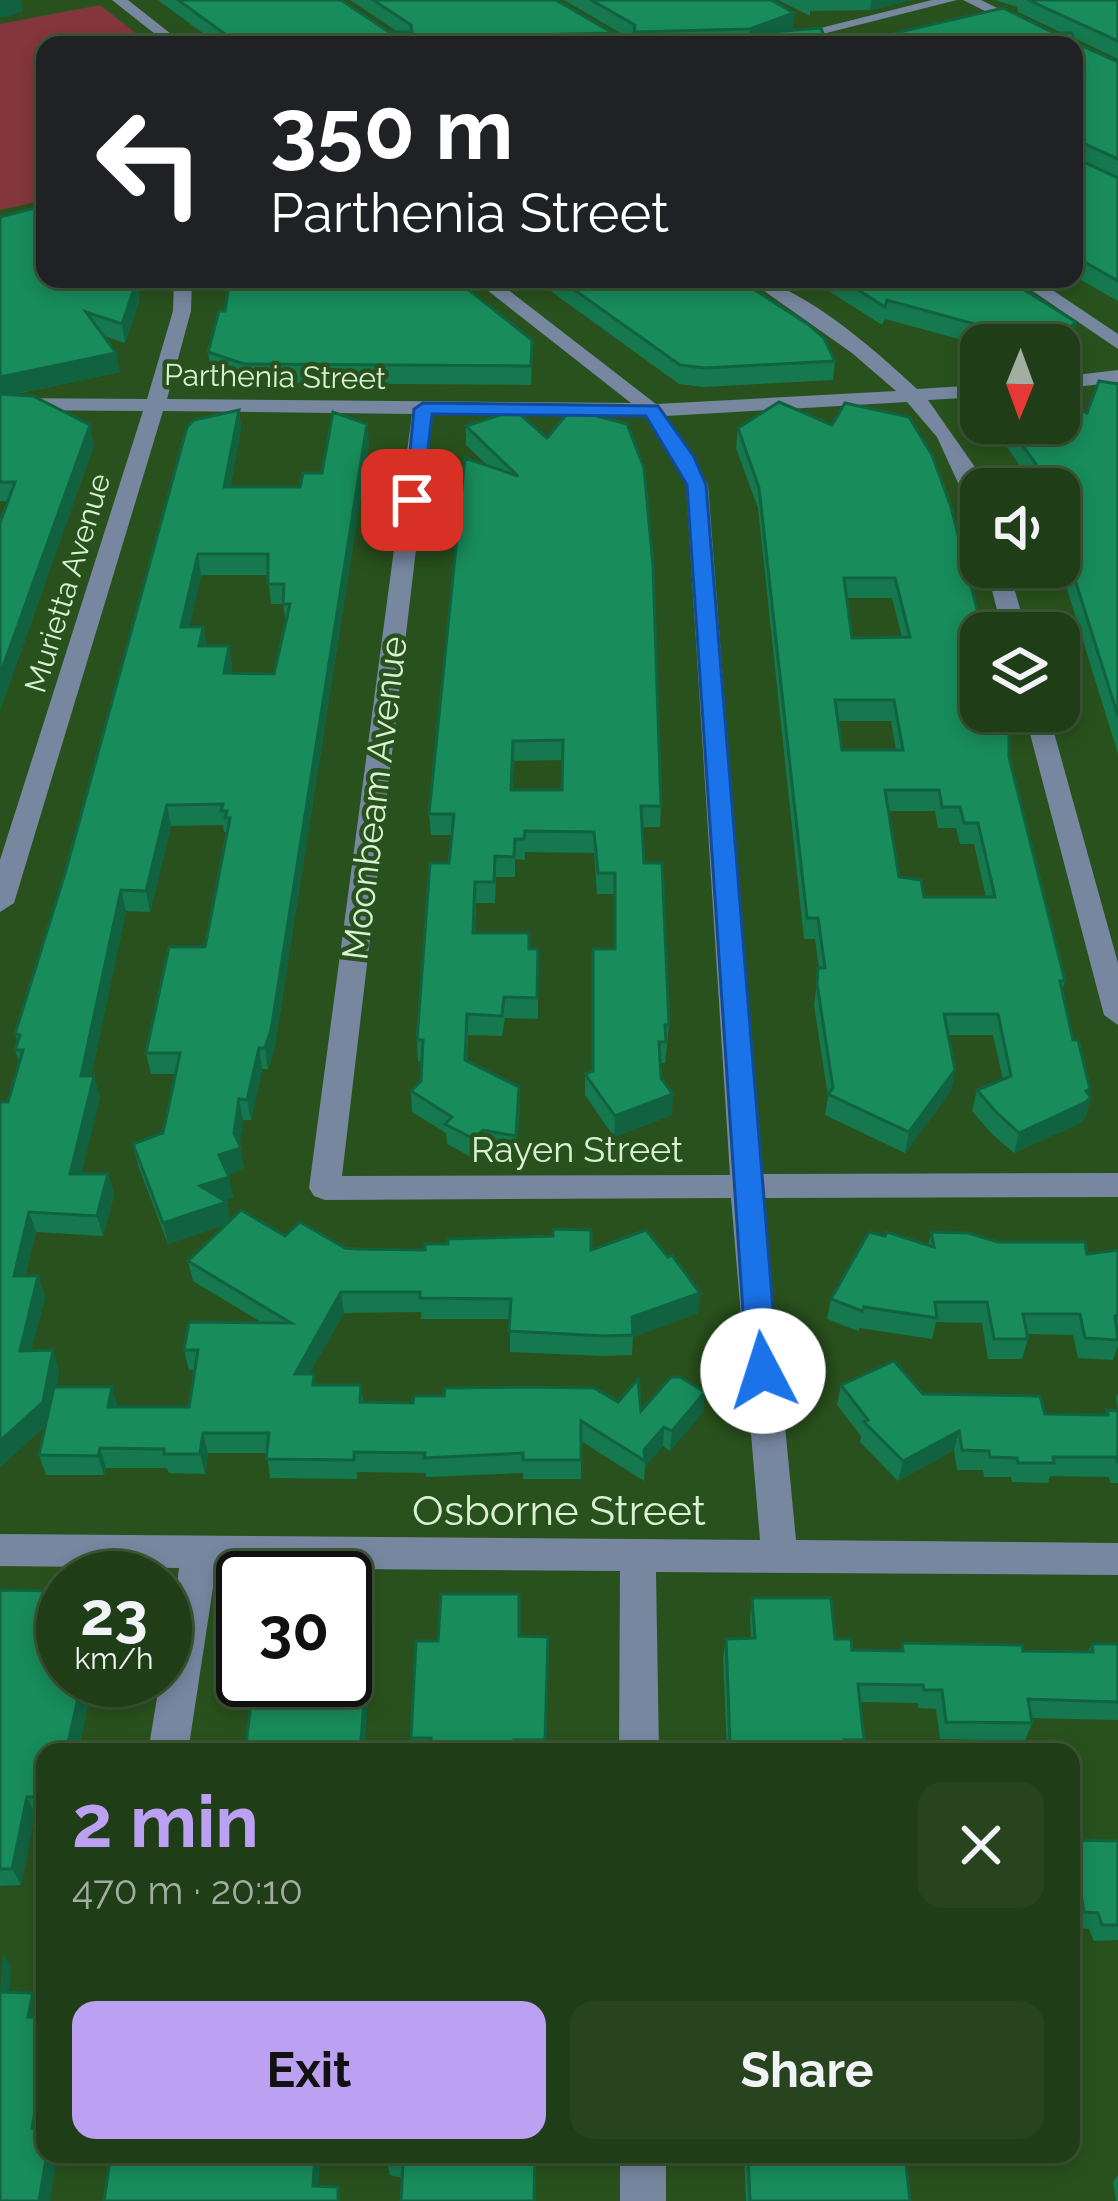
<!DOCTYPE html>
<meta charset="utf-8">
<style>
:root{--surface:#1f3d16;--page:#27441f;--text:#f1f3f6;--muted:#a1aea1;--line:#3c5635;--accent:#bca0f2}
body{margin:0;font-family:Raleway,sans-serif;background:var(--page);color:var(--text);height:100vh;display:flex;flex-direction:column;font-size:45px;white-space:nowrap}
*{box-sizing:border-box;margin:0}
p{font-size:39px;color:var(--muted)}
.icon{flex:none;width:66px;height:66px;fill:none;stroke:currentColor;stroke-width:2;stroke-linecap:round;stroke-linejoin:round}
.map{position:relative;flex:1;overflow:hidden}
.drawer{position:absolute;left:36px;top:1743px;width:1044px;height:420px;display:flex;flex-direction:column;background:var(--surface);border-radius:24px;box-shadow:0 6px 18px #0003,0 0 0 3px var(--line)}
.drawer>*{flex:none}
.top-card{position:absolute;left:36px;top:36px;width:1047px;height:252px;border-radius:24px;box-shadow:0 6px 18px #0003,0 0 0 3px var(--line);background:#202124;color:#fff;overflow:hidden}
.needle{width:78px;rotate:181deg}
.fabs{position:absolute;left:960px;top:324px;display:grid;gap:24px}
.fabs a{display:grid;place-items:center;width:120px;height:120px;border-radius:24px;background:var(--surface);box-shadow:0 6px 18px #0003,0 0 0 3px var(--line);font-size:60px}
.speed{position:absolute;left:36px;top:1551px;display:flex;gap:24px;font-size:60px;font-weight:700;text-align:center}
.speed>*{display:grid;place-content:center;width:156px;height:156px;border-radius:50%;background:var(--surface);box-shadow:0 6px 18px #0003,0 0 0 3px var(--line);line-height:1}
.speed small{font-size:30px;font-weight:400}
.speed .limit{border:6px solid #111;border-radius:18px;background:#fff;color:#111}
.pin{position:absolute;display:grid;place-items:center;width:102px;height:102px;color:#fff;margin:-51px;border-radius:24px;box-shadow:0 6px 18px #0006}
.me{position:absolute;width:132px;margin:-66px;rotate:355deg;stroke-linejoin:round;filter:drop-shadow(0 0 9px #0008)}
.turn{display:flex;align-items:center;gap:42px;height:252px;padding:0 36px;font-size:54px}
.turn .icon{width:156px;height:156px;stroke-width:2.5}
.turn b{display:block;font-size:84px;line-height:102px}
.round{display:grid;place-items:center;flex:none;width:126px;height:126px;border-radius:24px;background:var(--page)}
.summary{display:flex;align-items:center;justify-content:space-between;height:204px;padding:0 36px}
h1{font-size:72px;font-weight:700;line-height:90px;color:var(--accent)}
.primary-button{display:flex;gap:24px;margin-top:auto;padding:24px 36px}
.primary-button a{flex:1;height:138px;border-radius:24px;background:var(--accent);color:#111;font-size:48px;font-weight:700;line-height:138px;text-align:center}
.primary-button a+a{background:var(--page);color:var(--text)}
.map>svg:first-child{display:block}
.green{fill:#83363b}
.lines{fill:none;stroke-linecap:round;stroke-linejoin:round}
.minor{fill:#7787a0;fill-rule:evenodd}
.wall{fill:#15784e;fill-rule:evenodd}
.shaded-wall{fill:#116240}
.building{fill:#188c5b;stroke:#116240;stroke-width:3;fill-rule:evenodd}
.route{fill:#1a73e8;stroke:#114b97;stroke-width:3}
.labels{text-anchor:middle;stroke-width:9;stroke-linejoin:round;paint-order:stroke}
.far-street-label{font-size:30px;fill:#daf1d3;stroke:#29511d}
.street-label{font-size:36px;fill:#daf1d3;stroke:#29511d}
.near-street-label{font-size:42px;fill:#daf1d3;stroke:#29511d}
</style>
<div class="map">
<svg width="1118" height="2201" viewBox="0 0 1118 2201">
<rect width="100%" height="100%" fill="#29511d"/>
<!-- green -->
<polygon class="green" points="100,5 151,45 45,45 45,200 0,210 0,24"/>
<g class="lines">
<!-- minor -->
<g class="minor">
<polygon points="112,0 128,0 185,45 169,45"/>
<polygon points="538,0 555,0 632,45 614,45"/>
<polygon points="932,0 957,0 779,45 753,45"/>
<polygon points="963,0 981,0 1072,45 1053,45"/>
<path d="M174,279H192L191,311L167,399L631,403L473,279H494L656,404L896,391L852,353L747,279C796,279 881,355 917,389L981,385V397L928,400L977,470L984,489L981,515L970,509L937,437L907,402L666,416L708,485L761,1174L1118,1173V1197L763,1198L796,1540L1118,1543V1575L656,1572L659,1752H619L620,1571L216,1568L188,1752H148L160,1680H165L179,1568L0,1566V1534L760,1540L731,1198L325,1200L314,1196L309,1188L412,414L163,411L14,903L0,912V860L143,411L0,410V398L147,399L173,311ZM432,414L646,416L686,485L730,1175L342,1176Z"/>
<polygon points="1015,279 1036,279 1118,334 1118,349"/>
<polygon points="1118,370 1118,382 1059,389 1059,377"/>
<polygon points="986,567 1008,567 1027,633 1003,633"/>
<polygon points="1024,711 1048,711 1118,963 1118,1025 1104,1015"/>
<rect x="620" y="2154" width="46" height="47"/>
</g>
</g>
<!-- wall -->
<g class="wall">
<polygon points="158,0 341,0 389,32 398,32 350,0 556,0 613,33 613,45 219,45"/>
<polygon points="564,0 771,0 794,13 792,29 788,31 827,45 634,45 634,41"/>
<polygon points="778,0 912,0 870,10 810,11 810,16"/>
<polygon points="995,0 1118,0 1118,59 1074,38 1075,43 1118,62 1118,301 1074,276 1074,45 1054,33 1062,33 1018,12 1017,7"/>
<polygon points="0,217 139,302 125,343 104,336 120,372 11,395 94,445 0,710 0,523 8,501 0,501"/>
<polygon points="228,279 455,279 532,359 531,385 246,383 211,371 208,352 225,311 229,285"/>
<polygon points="534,279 738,279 835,361 833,380 704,387 679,384"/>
<polygon points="810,279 1007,279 1076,322 1073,341 1059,354 1059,345 981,345 885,319 882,325"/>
<polygon points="1118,384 1118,754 1059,563 1059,489 1036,489 993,427 994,423 1059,423 1087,413"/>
<path d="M239,410L241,429L230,487H300L369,443L274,1051L268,1069H262L251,1120H243L239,1145L244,1169L227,1174L233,1198L225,1200L227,1202L230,1220L285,1236L359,1249L591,1250L698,1313L633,1337L632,1355L604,1356L510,1352V1319H421V1312L344,1313L309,1374L316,1385H361L363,1402H618L641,1411L705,1392L703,1412L670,1451L663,1446L645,1467L644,1481L581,1441V1479H523V1473L426,1477V1473L357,1472V1479L270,1478L267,1453H208L205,1474L169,1473L167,1468H106L104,1475H46L39,1455L46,1425L0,1467V1102H8L19,1062L15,1050L18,1042L15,1034ZM201,575H268L271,604H283L286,623L274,674L231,673L232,667L229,646H206L203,627H189ZM223,825L224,832H227L205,947L146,1053L151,1074H175L163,1133L133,1144L138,1165L168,1244L226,1224L188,1261L193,1281L261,1322L184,1350L189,1370H195L189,1407H118L56,1387L59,1370L31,1350L45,1297L38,1276H25L36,1232L103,1236L114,1195L108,1174H81L100,1097L91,1076L126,911L150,912L171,826Z"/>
<path d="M515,410L661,806L660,827H642L644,863L669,1025L665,1063H660L661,1078L672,1115L614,1137L585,1095V1074L593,1072L615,949L614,894H597L594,853L525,852V860L515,859V877H496L495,903H476L475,933L529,949H538V1019L505,1018L502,1036L468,1035L467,1061L520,1108L516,1157L484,1150L475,1159L447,1144L446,1133L412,1112L411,1091L421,1081L422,1061H418L417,1040L449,863L452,835H431L429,814L487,465L466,445V426ZM563,760L562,790H512L514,761Z"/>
<path d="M832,425L1009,757L1065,981L1062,991L1073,1040L1090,1089L1089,1094L1091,1097L1085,1118L1080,1123L1014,1153L991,1133L972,1111L977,1090L1003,1080L993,1035H948L955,1070L951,1091L905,1153L825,1115L828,1096L814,1005L819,968L815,939H804L758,508L736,448L738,428ZM847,598H892L902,637L852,638ZM838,721H891L896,750H842ZM889,811H935L938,828H956L960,844H974L986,897H924L899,877Z"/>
<polygon points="931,1232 1087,1254 1118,1250 1118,1346 1113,1360 1078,1358 1073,1335 1027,1334 1028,1339 1022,1359 988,1359 982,1323 936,1322 932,1339 860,1328 858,1331 827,1319 831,1299 885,1236 928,1246"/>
<polygon points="841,1385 923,1394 1045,1414 1106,1415 1107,1410 1118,1411 1116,1398 1118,1393 1118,1483 1110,1483 1109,1477 1050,1476 1048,1483 1012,1482 1011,1477 984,1477 983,1470 957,1470 954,1450 898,1481 860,1442 861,1436 837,1405"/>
<polygon points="0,1590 54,1591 89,1699 78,1752 45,1752 45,1814 35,1814 21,1885 0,1886"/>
<polygon points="752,1598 835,1639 852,1650 900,1651 902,1643 1023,1651 1088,1652 1092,1644 1118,1644 1118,1720 1031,1718 1032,1723 1025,1741 940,1739 936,1709 918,1708 918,1703 860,1702 864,1740 861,1752 727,1752 723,1657 726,1639 751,1638 750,1617"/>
<polygon points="519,1637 548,1637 546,1752 412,1752 411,1738 438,1641"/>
<polygon points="1072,1840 1118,1841 1118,1940 1094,1941 1089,1929 1076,1928 1071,1897"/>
<polygon points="536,2154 402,2178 390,2175 387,2162"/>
<polygon points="744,2154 905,2154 910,2201 746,2201"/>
<polygon points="1118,2175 1118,2201 1116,2201 1113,2182"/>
</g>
<!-- shaded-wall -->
<g class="shaded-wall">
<polygon points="0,0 21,0 23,12 0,18"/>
<polygon points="871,0 912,0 870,10"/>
<polygon points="794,13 792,29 749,45 750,29"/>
<polygon points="136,279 140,279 139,302 125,343 122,324"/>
<polygon points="1076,322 1073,341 1059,354 1059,345 1053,345"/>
<polygon points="116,353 120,372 0,397 0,377"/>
<polygon points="239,410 241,429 226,507 224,487"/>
<polygon points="367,424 369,443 274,1051 268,1069 265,1048"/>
<polygon points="90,425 94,445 0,710 0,675"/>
<polygon points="198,554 201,575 185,648 181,627"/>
<polygon points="203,627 206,648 199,646"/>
<polygon points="229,646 232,667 227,694 224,673"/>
<polygon points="167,805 171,826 150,912 146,891"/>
<polygon points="121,890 126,911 87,1097 81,1076"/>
<polygon points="259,1048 262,1069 251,1120 247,1100"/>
<polygon points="955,1070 951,1091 905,1153 909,1132"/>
<polygon points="94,1076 100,1097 76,1195 70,1174"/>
<polygon points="519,1087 520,1108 516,1157 516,1136"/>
<polygon points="1090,1089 1087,1101 1091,1097 1085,1118 1080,1123 1014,1153 1019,1133"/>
<polygon points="673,1094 672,1115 614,1137 615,1116"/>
<polygon points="239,1099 243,1120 239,1149 241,1148 244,1169 223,1176 219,1155 234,1133"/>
<polygon points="483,1130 484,1150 475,1159 474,1139"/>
<polygon points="108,1174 114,1195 103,1236 97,1216"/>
<polygon points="229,1177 233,1198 204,1206 200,1186"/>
<polygon points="227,1202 231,1222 168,1244 163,1223"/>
<polygon points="29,1212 36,1232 20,1297 14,1276"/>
<polygon points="38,1276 45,1297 26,1371 20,1351"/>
<polygon points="341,1292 344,1313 298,1394 295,1374"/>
<polygon points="700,1293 698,1313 633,1337 632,1317"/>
<polygon points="53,1350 59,1370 49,1422 0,1467 0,1441"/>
<polygon points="112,1387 118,1407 108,1407"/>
<polygon points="705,1392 703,1412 670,1451 672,1431"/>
<polygon points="664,1427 663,1446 645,1467 644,1450"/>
<polygon points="959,1431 954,1450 898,1481 903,1461"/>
<polygon points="203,1433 208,1453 205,1474 200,1454"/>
<polygon points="100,1448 106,1468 104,1475 98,1456"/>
<polygon points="54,1591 61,1609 51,1607"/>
<polygon points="373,1591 376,1610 364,1752 360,1752"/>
<polygon points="82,1680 93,1680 78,1752 66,1752"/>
<polygon points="45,1766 45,1812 38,1797"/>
<polygon points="27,1797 35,1814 21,1885 12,1869"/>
<polygon points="3,1953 11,1968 8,2007 0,1995"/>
<polygon points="33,1993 41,2008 37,2032 28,2017"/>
<polygon points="41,2078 45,2084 45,2119 41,2142 32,2128"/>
<polygon points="47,2154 58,2154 50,2201 39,2201"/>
<polygon points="315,2154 321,2154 317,2199 313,2186"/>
</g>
<!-- building -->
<g class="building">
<polygon points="178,0 341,0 389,32 412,32 411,25 373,0 556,0 613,33 529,35 562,45 240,45"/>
<polygon points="591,0 771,0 794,13 750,29 634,32 635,25"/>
<polygon points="1028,0 1118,0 1118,41"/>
<polygon points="1003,8 1054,33 1072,33 1075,43 1118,62 1118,159 1074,139 1074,45 843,45"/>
<polygon points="821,28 827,45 743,45 759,33"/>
<polygon points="1074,142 1075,158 1118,178 1118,281 1074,256"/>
<polygon points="38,207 45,207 45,279 136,279 136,283 122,324 86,312 116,353 0,377 0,217"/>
<polygon points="230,279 455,279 532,340 531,366 244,364 208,352 219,311 225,311"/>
<polygon points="559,279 738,279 809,325 824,338 835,361 705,368 680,365"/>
<polygon points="841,279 1007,279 1076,322 1052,345 887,300 885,307"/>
<polygon points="1099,381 1118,384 1118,716 1059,529 1059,489 1046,489 1040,470 1007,423 1059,423 1059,401 1087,413"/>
<polygon points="0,394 33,396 90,425 0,675 0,523 15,482 0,482"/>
<path d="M779,402L832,425L845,403L909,417L932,455L951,507L983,633H981V711H1003L1009,735V757L1065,981H1060L1073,1040H1078L1090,1089L1086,1091L1091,1097L1086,1102L1019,1133L996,1112L977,1090L1011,1076L998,1014H944L955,1070L909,1132L828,1094L833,1088L817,984L818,968H825L818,918H807L759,488L738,428ZM844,578H895L910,637L852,638ZM835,700H894L903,750H842ZM885,790H939L942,807H960L964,823H978L995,897H924L921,880L899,877Z"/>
<path d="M571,409L627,424L644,468L653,566L661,806H641L644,863H662L669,1025H665L666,1042H659L661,1078L673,1094L615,1116L585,1074L593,1071V949H615V873H598L594,832L525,831L524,839H515L514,857L495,856L494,882H475L473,933H529V949H538L537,998L504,997L502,1016L467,1014L465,1060L519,1087L516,1136L483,1130L474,1139L445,1124L452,1117L411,1091L421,1081L423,1040H417L430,863H449L454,814H429L465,458L518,476L466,426L515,410L547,438ZM563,740L562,790H511L513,741Z"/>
<path d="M239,410L224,487H300L303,473H322L333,412L367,424L271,1030L265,1048H259L247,1100L239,1099L234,1133L241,1148L219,1155L229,1177L200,1186L227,1202L163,1223L133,1144L163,1133L180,1053H146L169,947H205L230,818H225L227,811H221L223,804L167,805L146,891L121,890L81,1076H94L70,1174H108L97,1216L29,1212L14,1276H38L20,1351L53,1350L43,1402L0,1441V1102H8L23,1050H15L20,1035L15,1034L66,870L187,427L194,420ZM198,554H268V584H284L283,604H290L274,674L224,673L229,646H199L203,627H181Z"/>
<polygon points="241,1210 285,1236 300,1222 345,1248 359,1249 425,1250 425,1244 448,1244 448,1239 553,1236 553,1229 591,1230 591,1250 646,1230 668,1257 672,1255 700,1293 632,1317 633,1335 605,1336 509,1331 511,1299 420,1298 420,1292 341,1292 295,1374 314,1374 313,1385 361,1385 360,1402 413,1403 414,1396 444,1396 445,1388 527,1387 594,1388 618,1402 638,1379 641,1411 671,1377 680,1377 705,1392 672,1431 664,1427 644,1450 645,1461 581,1421 581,1460 523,1460 523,1453 424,1458 425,1453 354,1452 354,1460 266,1459 269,1433 203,1433 200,1454 164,1454 164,1449 100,1448 98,1456 39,1455 54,1387 112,1387 108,1407 189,1407 198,1350 184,1350 189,1322 291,1323 188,1261"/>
<polygon points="869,1232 885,1236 887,1232 934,1247 931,1232 968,1233 998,1242 1085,1242 1087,1254 1118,1250 1118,1315 1115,1316 1118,1340 1085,1338 1080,1314 1023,1314 1028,1339 994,1339 987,1302 935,1302 937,1318 864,1307 862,1311 831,1299"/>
<polygon points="894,1361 923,1394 1040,1396 1045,1414 1108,1415 1107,1410 1118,1411 1118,1463 1116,1457 1053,1457 1054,1463 1018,1463 1017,1458 990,1457 989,1451 962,1450 959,1431 903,1461 864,1422 868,1420 841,1385"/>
<polygon points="0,1590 54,1591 51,1607 63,1608 63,1680 82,1680 66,1752 45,1752 45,1766 38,1797 27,1797 12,1869 0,1869"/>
<polygon points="345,1591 373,1591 360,1752 245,1752 254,1680 345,1680"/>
<polygon points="441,1594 519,1594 519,1636 548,1637 545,1740 514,1740 513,1752 430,1752 431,1738 411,1738 416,1641 438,1641"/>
<polygon points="752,1598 831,1598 835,1639 851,1639 852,1650 903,1651 902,1643 1022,1645 1023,1651 1093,1652 1092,1644 1118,1644 1118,1702 1028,1699 1032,1723 946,1722 942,1690 924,1690 923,1685 858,1684 864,1740 844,1740 845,1752 762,1752 762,1743 730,1742 726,1639 755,1638"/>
<polygon points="1072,1840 1118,1841 1118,1925 1102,1925 1098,1913 1084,1912"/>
<polygon points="0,1992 33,1993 28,2017 45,2017 45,2078 41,2078 32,2128 45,2128 45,2154 47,2154 39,2201 0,2201"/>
<polygon points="111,2154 315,2154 313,2186 338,2187 338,2201 104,2201"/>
<polygon points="387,2154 535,2154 534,2201 401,2201 403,2165 387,2162"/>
<polygon points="748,2154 905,2154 910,2201 750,2201"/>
</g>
<!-- route -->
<polygon class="route" points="423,403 658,406 694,457 706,485 778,1371 773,1380 763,1384 752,1380 747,1371 687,485 646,416 432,414 422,500 405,505 414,409"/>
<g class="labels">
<!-- far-street labels -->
<g class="far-street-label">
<text transform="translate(275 377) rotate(1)" y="10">Parthenia Street</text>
<text transform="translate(68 583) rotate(-73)" y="10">Murietta Avenue</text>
</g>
<!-- street labels -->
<g class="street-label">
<text transform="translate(374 798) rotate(-83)" y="13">Moonbeam Avenue</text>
<text x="577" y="1162">Rayen Street</text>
</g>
<!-- near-street labels -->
<g class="near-street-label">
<text x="559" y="1525">Osborne Street</text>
</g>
</g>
</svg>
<div class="fabs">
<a><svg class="needle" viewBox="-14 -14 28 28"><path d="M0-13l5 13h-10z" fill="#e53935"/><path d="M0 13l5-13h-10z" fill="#a1aea1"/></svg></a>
<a><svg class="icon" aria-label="sound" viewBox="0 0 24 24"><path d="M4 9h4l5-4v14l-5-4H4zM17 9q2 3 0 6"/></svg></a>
<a><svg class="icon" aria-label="layers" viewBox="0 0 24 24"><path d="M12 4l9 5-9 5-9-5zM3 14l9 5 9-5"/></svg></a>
</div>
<div class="speed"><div>23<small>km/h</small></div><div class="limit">30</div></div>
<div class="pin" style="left:412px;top:500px;background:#d93025"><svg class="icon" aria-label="arrive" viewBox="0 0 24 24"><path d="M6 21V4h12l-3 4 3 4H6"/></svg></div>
<svg class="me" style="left:763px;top:1371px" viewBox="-20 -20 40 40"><circle r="19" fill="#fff"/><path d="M0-13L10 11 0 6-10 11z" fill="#1a73e8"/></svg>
<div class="top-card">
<div class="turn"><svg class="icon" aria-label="left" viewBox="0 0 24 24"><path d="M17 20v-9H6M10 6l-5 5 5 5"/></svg><div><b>350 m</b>Parthenia Street</div></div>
</div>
<section class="drawer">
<div class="summary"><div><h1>2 min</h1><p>470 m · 20:10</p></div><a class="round"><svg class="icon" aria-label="close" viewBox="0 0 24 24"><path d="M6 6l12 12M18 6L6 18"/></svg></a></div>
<div class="primary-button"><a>Exit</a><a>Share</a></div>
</section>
</div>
